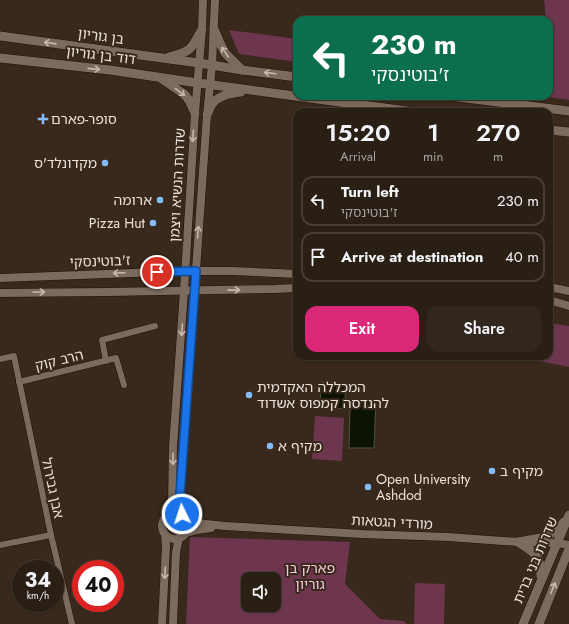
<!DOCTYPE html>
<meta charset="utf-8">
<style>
:root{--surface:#2a1f15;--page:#32271e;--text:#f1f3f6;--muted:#a5a2a0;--line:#463d34;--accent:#db2777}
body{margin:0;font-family:Jost,"Noto Sans Hebrew",sans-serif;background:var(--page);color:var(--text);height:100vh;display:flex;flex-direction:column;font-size:15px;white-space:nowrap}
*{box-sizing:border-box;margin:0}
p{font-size:13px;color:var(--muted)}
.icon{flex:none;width:22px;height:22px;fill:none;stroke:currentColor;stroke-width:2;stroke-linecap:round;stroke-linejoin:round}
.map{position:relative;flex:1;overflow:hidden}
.details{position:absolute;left:293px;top:108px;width:260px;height:252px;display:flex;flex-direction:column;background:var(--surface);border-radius:12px;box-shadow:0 1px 3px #0004,0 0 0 1px var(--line)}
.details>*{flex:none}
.top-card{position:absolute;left:293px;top:16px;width:260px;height:84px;border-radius:12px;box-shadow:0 1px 3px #0004,0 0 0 1px var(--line);background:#0b6e4f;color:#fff;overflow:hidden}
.controls{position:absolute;left:241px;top:572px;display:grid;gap:8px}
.controls a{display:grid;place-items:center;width:40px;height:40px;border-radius:8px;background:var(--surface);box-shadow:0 1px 3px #0004,0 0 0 1px var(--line);font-size:20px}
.speed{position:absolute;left:12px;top:560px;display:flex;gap:8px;font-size:20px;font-weight:700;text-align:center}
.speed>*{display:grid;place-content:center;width:52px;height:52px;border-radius:50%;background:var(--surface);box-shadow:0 1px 3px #0004,0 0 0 1px var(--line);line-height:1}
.speed small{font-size:10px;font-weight:400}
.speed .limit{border:6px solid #d22;background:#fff;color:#111}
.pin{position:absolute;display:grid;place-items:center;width:34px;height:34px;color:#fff;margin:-17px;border:2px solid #fff;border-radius:50%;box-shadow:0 1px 4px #0007}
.me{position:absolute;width:44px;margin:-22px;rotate:356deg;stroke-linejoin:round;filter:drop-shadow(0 0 3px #0008)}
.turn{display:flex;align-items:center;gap:14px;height:84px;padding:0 12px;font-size:18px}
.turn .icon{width:52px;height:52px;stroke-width:2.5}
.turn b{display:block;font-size:28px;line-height:34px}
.eta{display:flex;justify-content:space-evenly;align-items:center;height:68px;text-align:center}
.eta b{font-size:24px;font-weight:600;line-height:28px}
.button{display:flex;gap:8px;margin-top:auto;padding:8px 12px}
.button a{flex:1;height:46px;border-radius:12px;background:var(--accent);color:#fff;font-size:16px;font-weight:600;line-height:46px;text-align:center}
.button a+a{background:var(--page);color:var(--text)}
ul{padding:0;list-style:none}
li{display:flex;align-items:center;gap:12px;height:50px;margin:0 8px 6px;padding:0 4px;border:2px solid var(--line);border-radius:12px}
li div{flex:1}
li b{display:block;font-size:15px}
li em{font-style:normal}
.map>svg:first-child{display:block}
.green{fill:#6d364e;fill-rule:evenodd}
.water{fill:#0b1402;stroke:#4e5242}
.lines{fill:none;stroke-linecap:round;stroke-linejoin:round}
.minor-casing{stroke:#1f1106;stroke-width:7}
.tertiary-casing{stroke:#1f1106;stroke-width:9}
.secondary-casing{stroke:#1f1106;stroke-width:10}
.minor{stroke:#7c6b5d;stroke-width:6}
.tertiary{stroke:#7c6b5d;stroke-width:8}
.secondary{stroke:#7c6b5d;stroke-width:9}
.oneway{stroke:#c4b8ae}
.route-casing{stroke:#114b97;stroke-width:10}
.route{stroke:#1a73e8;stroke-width:7}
.poi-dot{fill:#84bcfb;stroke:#38291c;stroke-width:1.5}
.labels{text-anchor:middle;stroke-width:4;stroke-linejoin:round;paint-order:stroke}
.street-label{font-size:14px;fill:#ebe1d9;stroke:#38291c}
.poi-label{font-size:14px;fill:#ebe1d9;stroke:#38291c;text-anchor:start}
.park-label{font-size:14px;fill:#f3c8d8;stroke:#38291c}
</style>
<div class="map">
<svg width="569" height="624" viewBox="0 0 569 624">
<rect width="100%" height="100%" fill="#38291c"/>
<!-- green -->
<g class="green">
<polygon points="544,0 569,0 569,100 541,96 549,96 549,20 546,20"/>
<polygon points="229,30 297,39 297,62 239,54"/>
<polygon points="549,323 569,326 569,367 540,361 541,356 549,356"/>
<polygon points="315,416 344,418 342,461 312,459"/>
<path d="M190,537L350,542L345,584L380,619L404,621L406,624H186ZM248,579H274V605H248Z"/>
<polygon points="415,583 445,584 444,624 414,624"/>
</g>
<!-- water -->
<polygon class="water" points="321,382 346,383 345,400 376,401 374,448 349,448 350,409 320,408"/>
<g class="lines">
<!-- minor casing -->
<g class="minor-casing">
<g id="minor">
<polyline points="0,359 14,356 51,535 72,624"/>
<polyline points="106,361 102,340 155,326"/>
<polyline points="19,382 116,358 124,385"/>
<polyline points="0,545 51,535"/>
</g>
</g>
<!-- tertiary casing -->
<g class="tertiary-casing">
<g id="tertiary">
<polyline points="0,278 186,271 233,271 297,274"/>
<polyline points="549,287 569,291"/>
<polyline points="0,293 108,292 274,289 297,288"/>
<polyline points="549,300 569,306"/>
<circle cx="175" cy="526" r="13"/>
<polyline points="181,514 180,495 207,115 212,65 215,0"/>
<polyline points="169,515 172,505 173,447 184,291 195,113 202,29 203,0"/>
<polyline points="186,519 197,523 225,526 362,534 448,537 518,542 558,543 569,545"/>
<polyline points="186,533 197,530 211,528"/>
<polyline points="162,624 166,546 165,534"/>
<polyline points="173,624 176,552 179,538"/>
</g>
</g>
<!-- secondary casing -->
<g class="secondary-casing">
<g id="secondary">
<polyline points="214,29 221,45 225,53 242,70"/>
<polyline points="0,36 199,63 242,70 297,77"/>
<path d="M169,57C192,51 191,50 202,29"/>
<polyline points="0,58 110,70 198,83 414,112"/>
<polyline points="162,79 184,94 189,100 195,113"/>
<polyline points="450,96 569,111"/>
<path d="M207,115C209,111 210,106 213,103C219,95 232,93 241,92"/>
<polyline points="549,130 569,132"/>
<polyline points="518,542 546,537 557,530 564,522"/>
<path d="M518,542C535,553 541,555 541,577"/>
<polyline points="523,624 569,515"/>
<polyline points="539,624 569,549"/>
</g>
</g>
<!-- minor -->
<use href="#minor" class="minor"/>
<!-- tertiary -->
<use href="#tertiary" class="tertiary"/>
<!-- secondary -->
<use href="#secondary" class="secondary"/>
</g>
<!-- one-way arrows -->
<defs><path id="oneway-shaft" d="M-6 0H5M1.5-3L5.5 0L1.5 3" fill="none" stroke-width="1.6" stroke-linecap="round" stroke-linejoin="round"/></defs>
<g class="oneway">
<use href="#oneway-shaft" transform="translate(50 43) rotate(-172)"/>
<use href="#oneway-shaft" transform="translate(225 52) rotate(-124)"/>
<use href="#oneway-shaft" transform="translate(94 69) rotate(6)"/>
<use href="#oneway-shaft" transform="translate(270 73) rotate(-173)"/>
<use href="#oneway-shaft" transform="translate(180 92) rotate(37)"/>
<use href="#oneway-shaft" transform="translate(193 136) rotate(94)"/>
<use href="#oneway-shaft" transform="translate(198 232) rotate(-86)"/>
<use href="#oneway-shaft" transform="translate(119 273) rotate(178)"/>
<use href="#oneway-shaft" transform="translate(234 290) rotate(-1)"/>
<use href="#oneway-shaft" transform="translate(39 292)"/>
<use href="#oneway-shaft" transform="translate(182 330) rotate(94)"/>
<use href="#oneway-shaft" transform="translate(173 459) rotate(91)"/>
<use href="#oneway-shaft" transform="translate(165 573) rotate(93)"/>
<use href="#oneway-shaft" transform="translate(553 588) rotate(-68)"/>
</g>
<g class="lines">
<!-- route casing -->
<g class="route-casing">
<polyline id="route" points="157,272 196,271 180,495 182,514"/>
</g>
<!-- route -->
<use href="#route" class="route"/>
</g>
<!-- markers -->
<g class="poi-dot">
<path d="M41 113h4v4h4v4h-4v4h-4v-4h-4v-4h4z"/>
<circle cx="105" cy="163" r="4"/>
<circle cx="160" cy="200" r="4"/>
<circle cx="153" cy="223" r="4"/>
<circle cx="249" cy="395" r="4"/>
<circle cx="270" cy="446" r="4"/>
<circle cx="492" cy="471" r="4"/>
<circle cx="368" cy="487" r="4"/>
</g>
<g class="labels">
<!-- street labels -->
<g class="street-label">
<text transform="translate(101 36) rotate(8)" y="5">בן גוריון</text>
<text transform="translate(101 55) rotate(7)" y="5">דוד בן גוריון</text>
<text transform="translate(177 185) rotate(-87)" y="5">שדרות הנשיא ויצמן</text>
<text transform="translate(100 261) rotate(-2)" y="5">ז'בוטינסקי</text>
<text transform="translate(59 360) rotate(-14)" y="5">הרב קוק</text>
<text transform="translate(53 488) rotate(78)" y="5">אבן גבירול</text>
<text transform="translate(392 522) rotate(3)" y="5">מורדי הגטאות</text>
<text transform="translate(535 560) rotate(-67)" y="5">שדרות בני ברית</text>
</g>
<!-- poi labels -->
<g class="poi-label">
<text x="51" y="124">סופר-פארם</text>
<text x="97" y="168" text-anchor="end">מקדונלד'ס</text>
<text x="152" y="205" text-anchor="end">ארומה</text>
<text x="145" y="228" text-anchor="end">Pizza Hut</text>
<text x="257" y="392">המכללה האקדמית<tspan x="257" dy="16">להנדסה קמפוס אשדוד</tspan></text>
<text x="278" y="451">מקיף א</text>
<text x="500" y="476">מקיף ב</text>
<text x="376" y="484">Open University<tspan x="376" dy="16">Ashdod</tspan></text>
</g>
<!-- park labels -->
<g class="park-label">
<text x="310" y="573">פארק בן<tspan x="310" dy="16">גוריון</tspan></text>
</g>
</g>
</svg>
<div class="controls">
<a><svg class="icon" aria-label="sound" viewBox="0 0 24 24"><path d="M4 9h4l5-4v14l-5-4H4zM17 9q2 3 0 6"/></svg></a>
</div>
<div class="speed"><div>34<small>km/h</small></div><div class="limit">40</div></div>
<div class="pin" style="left:157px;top:272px;background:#d93025"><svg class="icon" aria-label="arrive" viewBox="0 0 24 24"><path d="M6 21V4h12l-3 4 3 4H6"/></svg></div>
<svg class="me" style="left:182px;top:514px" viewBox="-20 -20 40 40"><circle r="17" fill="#1a73e8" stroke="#fff" stroke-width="3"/><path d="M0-11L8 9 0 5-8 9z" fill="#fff"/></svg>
<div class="top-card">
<div class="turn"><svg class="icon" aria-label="left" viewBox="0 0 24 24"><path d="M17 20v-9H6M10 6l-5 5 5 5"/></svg><div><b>230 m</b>ז'בוטינסקי</div></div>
</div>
<section class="details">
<div class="eta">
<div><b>15:20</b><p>Arrival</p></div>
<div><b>1</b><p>min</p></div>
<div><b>270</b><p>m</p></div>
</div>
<ul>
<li><svg class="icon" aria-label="left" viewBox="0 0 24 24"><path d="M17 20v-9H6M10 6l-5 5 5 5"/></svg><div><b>Turn left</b><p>ז'בוטינסקי</p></div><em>230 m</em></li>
<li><svg class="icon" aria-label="arrive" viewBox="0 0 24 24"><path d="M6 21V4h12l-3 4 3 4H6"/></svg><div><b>Arrive at destination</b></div><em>40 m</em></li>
</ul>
<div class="button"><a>Exit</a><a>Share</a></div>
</section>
</div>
